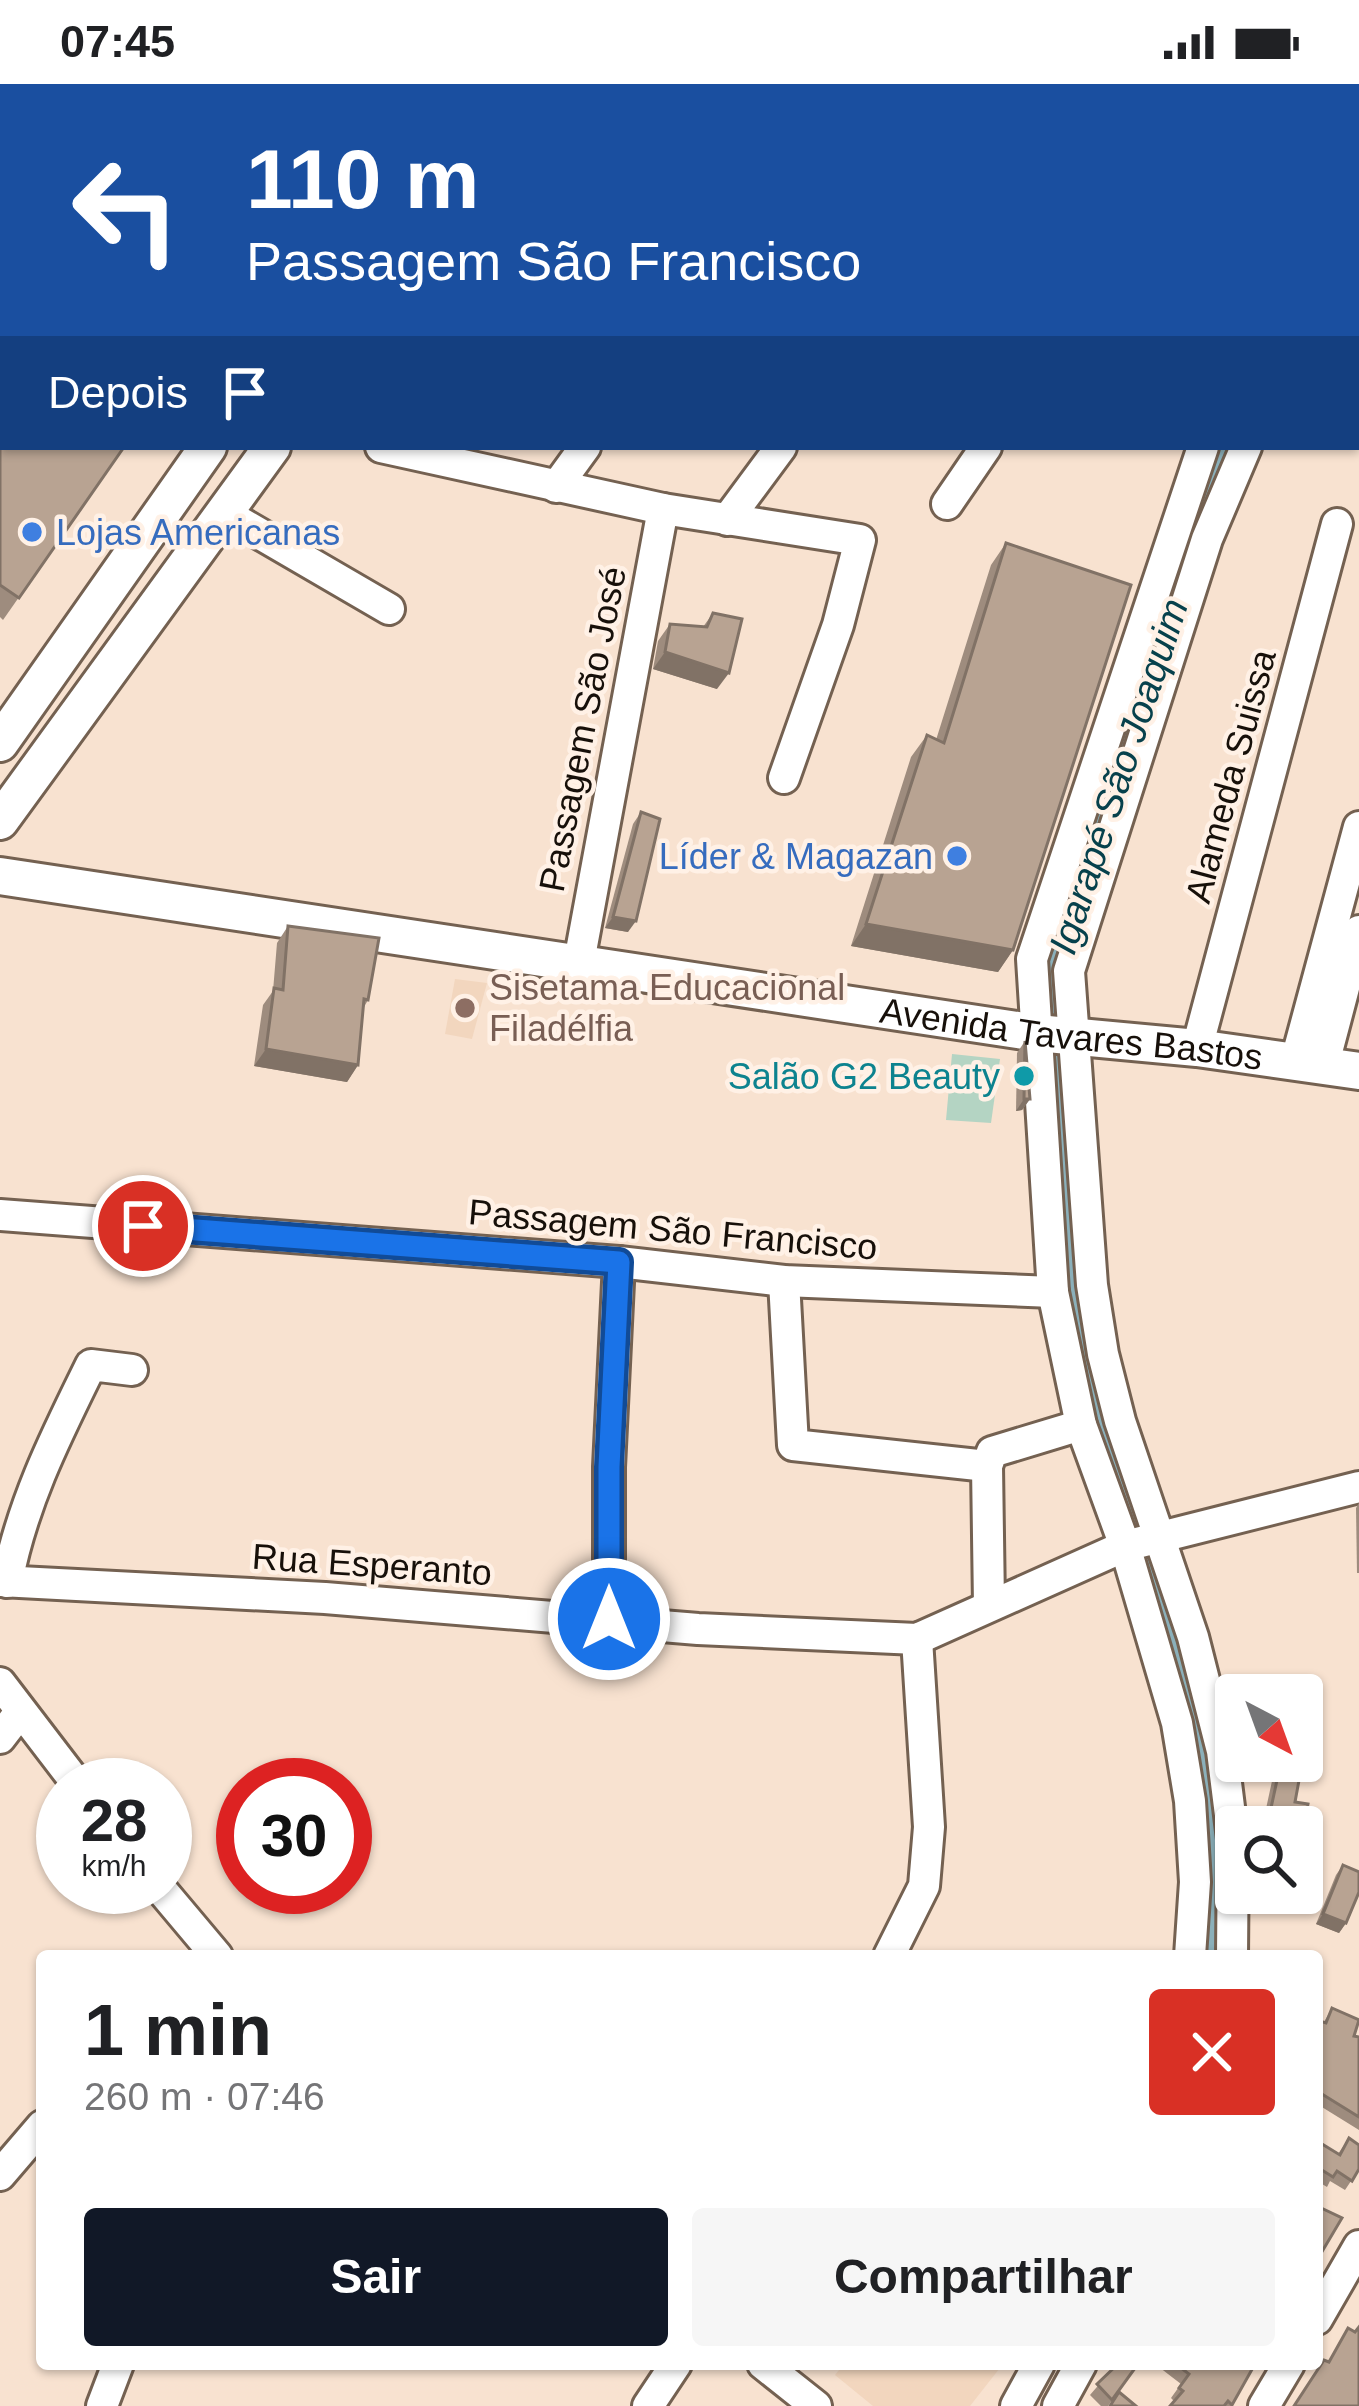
<!DOCTYPE html>
<html lang="pt">
<meta charset="utf-8">
<style>
:root{--surface:#fff;--page:#f6f6f6;--text:#202124;--muted:#757577;--accent:#111827}
body{margin:0;font-family:Arial,sans-serif;background:var(--page);color:var(--text);height:100vh;display:flex;flex-direction:column;font-size:45px;white-space:nowrap}
*{box-sizing:border-box;margin:0}
p{font-size:39px;color:var(--muted)}
.icon{flex:none;width:66px;height:66px;fill:none;stroke:currentColor;stroke-width:2;stroke-linecap:round;stroke-linejoin:round}
.map{position:relative;flex:1;overflow:hidden}
.sheet{position:absolute;left:36px;top:1866px;width:1287px;height:420px;display:flex;flex-direction:column;background:var(--surface);border-radius:12px;box-shadow:0 3px 9px #0004}
.sheet>*{flex:none}
.banner{position:absolute;left:0px;top:0px;width:1359px;height:366px;box-shadow:0 3px 9px #0004;background:#1a4fa0;color:#fff;overflow:hidden}
.needle{width:78px;rotate:139deg}
.buttons{position:absolute;left:1215px;top:1590px;display:grid;gap:24px}
.buttons a{display:grid;place-items:center;width:108px;height:108px;border-radius:12px;background:var(--surface);box-shadow:0 3px 9px #0004;font-size:60px}
.speed{position:absolute;left:36px;top:1674px;display:flex;gap:24px;font-size:60px;font-weight:700;text-align:center}
.speed>*{display:grid;place-content:center;width:156px;height:156px;border-radius:50%;background:var(--surface);box-shadow:0 3px 9px #0004;line-height:1}
.speed small{font-size:30px;font-weight:400}
.speed .limit{border:18px solid #d22;background:#fff;color:#111}
.pin{position:absolute;display:grid;place-items:center;width:102px;height:102px;color:#fff;margin:-51px;border:6px solid #fff;border-radius:50%;box-shadow:0 3px 12px #0007}
.me{position:absolute;width:132px;margin:-66px;rotate:0deg;stroke-linejoin:round;filter:drop-shadow(0 0 9px #0008)}
.turn{display:flex;align-items:center;gap:42px;height:252px;padding:0 48px;font-size:54px}
.turn .icon{width:156px;height:156px;stroke-width:2.5}
.turn b{display:block;font-size:84px;line-height:102px}
.then{display:flex;align-items:center;height:114px;padding:0 48px;background:#0003;gap:24px;font-size:45px}
.round{display:grid;place-items:center;flex:none;width:126px;height:126px;border-radius:12px;background:var(--page)}
.overview{display:flex;align-items:center;justify-content:space-between;height:204px;padding:0 48px}
h1{font-size:72px;font-weight:800;line-height:90px}
.action{display:flex;gap:24px;margin-top:auto;padding:24px 48px}
.action a{flex:1;height:138px;border-radius:12px;background:var(--accent);color:#fff;font-size:48px;font-weight:800;line-height:138px;text-align:center}
.action a+a{background:var(--page);color:var(--text)}
.status{display:flex;justify-content:space-between;align-items:center;height:84px;padding:0 60px;background:var(--surface);direction:ltr}
.status svg{height:33px;fill:currentColor}
.map>svg:first-child{display:block}
.built{fill:#f2d6be}
.green{fill:#b4d4c3}
.water{fill:#8bb0ba;stroke:#688085;stroke-width:3}
.lines{fill:none;stroke-linecap:round;stroke-linejoin:round}
.minor-casing{stroke:#746151;stroke-width:36}
.major-casing{stroke:#746151;stroke-width:42}
.minor{stroke:#fff;stroke-width:30}
.major{stroke:#fff;stroke-width:36}
.wall{fill:#9e8c7e}
.shaded-wall{fill:#817266}
.building{fill:#b8a392;stroke:#817266;stroke-width:3}
.route-casing{stroke:#114b97;stroke-width:30}
.route{stroke:#1a73e8;stroke-width:21}
.shop-dot{fill:#3f7fe0;stroke:#fff1e6;stroke-width:4.5}
.education-dot{fill:#8d6e63;stroke:#fff1e6;stroke-width:4.5}
.culture-dot{fill:#0f9aa8;stroke:#fff1e6;stroke-width:4.5}
.labels{text-anchor:middle;stroke-width:9;stroke-linejoin:round;paint-order:stroke}
.shop-label{font-size:36px;fill:#366cbe;stroke:#fff1e6;text-anchor:start}
.street-label{font-size:36px;fill:#17100a;stroke:#fff1e6}
.education-label{font-size:36px;fill:#785e54;stroke:#fff1e6;text-anchor:start}
.culture-label{font-size:36px;fill:#0d838f;stroke:#fff1e6;text-anchor:end}
.water-label{font-size:39px;font-style:italic;fill:#07414c;stroke:#fff1e6}
</style>
<div class="status"><b>07:45</b><svg viewBox="0 0 49 12"><path d="M0 12V9h3v3zM5 12V6h3v6zM10 12V3h3v9zM15 12V0h3v12zM26 1h20v11H26zM47 4h2v5h-2z"/></svg></div>
<div class="map">
<svg width="1359" height="2322" viewBox="0 0 1359 2322">
<rect width="100%" height="100%" fill="#f8e2d0"/>
<!-- built -->
<g class="built">
<polygon points="455,895 487,899 472,955 445,950"/>
<polygon points="844,2280 1003,2280 970,2322 873,2322 835,2291"/>
</g>
<!-- green -->
<polygon class="green" points="952,970 1000,975 991,1039 946,1036"/>
<!-- water -->
<polygon class="water" points="1210,363 1237,363 1059,892 1065,1043 1084,1238 1181,1542 1221,1731 1221,1872 1202,1872 1206,1814 1108,1387 1060,1214 1042,891"/>
<g class="lines">
<!-- minor casing -->
<g class="minor-casing">
<g id="minor">
<polyline points="965,0 968,3"/>
<polyline points="851,3 853,0"/>
<polyline points="1049,3 1051,0"/>
<polyline points="0,27 3,20"/>
<polyline points="1356,68 1359,60"/>
<polyline points="1356,206 1359,202"/>
<polyline points="0,274 3,275"/>
<polyline points="381,363 663,425 860,456 838,541 784,694"/>
<polyline points="556,403 585,363"/>
<polyline points="947,420 986,363"/>
<polyline points="224,429 389,525"/>
<polyline points="727,436 781,363"/>
<polyline points="579,878 663,425"/>
<polyline points="1197,964 1337,440"/>
<polyline points="1295,980 1359,743"/>
<polyline points="1323,983 1359,847"/>
<polyline points="0,1131 619,1178 784,1197 1053,1208"/>
<polyline points="784,1197 793,1361 987,1382"/>
<polyline points="0,1497 325,1514 698,1545 917,1555 1125,1462 1359,1403"/>
<path d="M7,1498C22,1419 56,1352 91,1281L132,1286"/>
<polyline points="989,1521 987,1382 992,1368 1081,1341"/>
<polyline points="609,1535 609,1383 619,1178"/>
<polyline points="0,1599 78,1701"/>
<polyline points="0,1654 20,1628"/>
<polyline points="159,1803 217,1872"/>
<polyline points="889,1872 924,1802 929,1743 917,1555"/>
<polyline points="1190,1872 1195,1798 1190,1717 1177,1639 1125,1462 1081,1341 1053,1208 1032,875 1203,363"/>
<polyline points="1232,1872 1233,1755 1222,1667 1193,1553 1120,1337 1103,1270 1092,1201 1069,887 1207,455 1246,363"/>
<polyline points="0,2091 42,2042"/>
<polyline points="1317,2235 1359,2162"/>
<polyline points="763,2280 816,2322"/>
<polyline points="102,2322 118,2280"/>
<polyline points="648,2322 676,2280"/>
<polyline points="1016,2322 1039,2280"/>
<polyline points="1058,2322 1081,2280"/>
<polyline points="1264,2322 1289,2280"/>
</g>
</g>
<!-- major casing -->
<g class="major-casing">
<g id="major">
<polyline points="449,3 450,0"/>
<polyline points="525,3 527,0"/>
<polyline points="0,659 208,363"/>
<polyline points="0,737 272,363"/>
<path id="s1" d="M0,792L1037,949L1197,964L1359,987"/>
</g>
</g>
<!-- minor -->
<use href="#minor" class="minor"/>
<!-- major -->
<use href="#major" class="major"/>
</g>
<!-- wall -->
<g class="wall">
<polygon points="383,0 406,0 404,3 387,3"/>
<polygon points="0,320 124,363 3,536 0,533"/>
<polygon points="1006,459 1013,866 998,888 851,862 911,673 927,651 936,656 991,481"/>
<polygon points="713,529 717,605 653,585 658,557 670,540 703,543"/>
<polygon points="641,728 628,848 605,844 633,740"/>
<polygon points="288,842 368,916 364,923 358,981 347,998 254,982 263,921 273,907 277,859"/>
<polygon points="1025,957 1030,1015 1022,1026 1016,1027 1017,969"/>
<polygon points="1359,1419 1359,1489 1357,1489 1356,1424"/>
<polygon points="1279,1687 1295,1718 1302,1743 1271,1743 1274,1736 1264,1734 1272,1697"/>
<polygon points="1343,1781 1346,1839 1339,1849 1316,1840 1336,1791"/>
<polygon points="1332,1924 1354,1952 1359,1953 1359,2046 1317,2020 1317,1941 1320,1937 1324,1938"/>
<polygon points="1349,2054 1359,2085 1345,2106 1330,2097 1327,2103 1317,2097 1317,2057 1338,2070"/>
<polygon points="1110,2280 1138,2280 1108,2322 1101,2322 1090,2311 1114,2283"/>
<polygon points="1155,2280 1255,2280 1231,2322 1170,2322 1174,2317 1171,2314 1181,2300"/>
</g>
<!-- shaded-wall -->
<g class="shaded-wall">
<polygon points="665,568 729,589 717,605 653,585"/>
<polygon points="613,833 636,837 628,848 605,844"/>
<polygon points="866,840 1013,866 998,888 851,862"/>
<polygon points="266,965 358,981 347,998 254,982"/>
<polygon points="1024,1015 1030,1015 1022,1026 1016,1027"/>
<polygon points="1271,1724 1281,1726 1274,1736 1264,1734"/>
<polygon points="1323,1830 1346,1839 1339,1849 1316,1840"/>
</g>
<!-- building -->
<g class="building">
<polygon points="3,316 3,363 124,363 19,514 0,501 0,321"/>
<polygon points="1006,459 1131,501 1013,866 866,840 927,651 944,659"/>
<polygon points="713,529 742,535 729,589 665,568 670,540 707,543"/>
<polygon points="641,728 660,735 636,837 613,833"/>
<polygon points="288,842 379,854 368,916 364,915 358,981 266,965 274,904 283,906"/>
<polygon points="1025,957 1030,1015 1024,1015"/>
<polygon points="1279,1687 1300,1691 1295,1718 1308,1720 1302,1753 1302,1743 1274,1743 1281,1726 1271,1724"/>
<polygon points="1343,1781 1359,1788 1359,1808 1346,1839 1323,1830"/>
<polygon points="1332,1924 1359,1936 1354,1952 1359,1953 1359,2033 1317,2007 1317,1944 1320,1937 1326,1939"/>
<polygon points="1349,2054 1359,2061 1359,2085 1352,2097 1337,2087 1333,2093 1317,2083 1317,2057 1340,2071"/>
<polygon points="1317,2122 1342,2134 1317,2176"/>
<polygon points="1359,2243 1359,2322 1294,2322 1324,2276 1329,2278 1348,2244 1355,2248"/>
<polygon points="1118,2280 1138,2280 1112,2316 1097,2300"/>
<polygon points="1176,2280 1255,2280 1232,2321 1228,2317 1224,2322 1170,2322 1183,2307 1179,2304 1189,2290"/>
<polygon points="1119,2308 1136,2322 1110,2322"/>
</g>
<g class="lines">
<!-- route casing -->
<g class="route-casing">
<polyline id="route" points="143,1142 619,1178 609,1383 609,1535"/>
</g>
<!-- route -->
<use href="#route" class="route"/>
</g>
<!-- markers -->
<g class="shop-dot">
<circle cx="32" cy="448" r="12"/>
<circle cx="957" cy="772" r="12"/>
</g>
<circle class="education-dot" cx="465" cy="924" r="12"/>
<circle class="culture-dot" cx="1024" cy="992" r="12"/>
<g class="labels">
<!-- shop labels -->
<g class="shop-label">
<text x="56" y="461">Lojas Americanas</text>
<text x="933" y="785" text-anchor="end">Líder &amp; Magazan</text>
</g>
<!-- street labels -->
<g class="street-label">
<text transform="translate(582 645) rotate(-79)" y="13">Passagem São José</text>
<text transform="translate(1230 692) rotate(-75)" y="13">Alameda Suissa</text>
<text dy="13" stroke="none"><textPath href="#s1" startOffset="1083">Avenida Tavares Bastos</textPath></text>
<text transform="translate(673 1145) rotate(5)" y="13">Passagem São Francisco</text>
<text transform="translate(372 1480) rotate(4)" y="13">Rua Esperanto</text>
</g>
<!-- education labels -->
<g class="education-label">
<text x="489" y="916">Sisetama Educacional<tspan x="489" dy="41">Filadélfia</tspan></text>
</g>
<!-- culture labels -->
<g class="culture-label">
<text x="1000" y="1005">Salão G2 Beauty</text>
</g>
<!-- water labels -->
<g class="water-label">
<text transform="translate(1118 692) rotate(-72)" y="14">Igarapé São Joaquim</text>
</g>
</g>
</svg>
<div class="buttons">
<a><svg class="needle" viewBox="-14 -14 28 28"><path d="M0-13l5 13h-10z" fill="#e53935"/><path d="M0 13l5-13h-10z" fill="#757577"/></svg></a>
<a><svg class="icon" aria-label="search" viewBox="0 0 24 24"><circle cx="10" cy="10" r="6"/><path d="M15 15l6 6"/></svg></a>
</div>
<div class="speed"><div>28<small>km/h</small></div><div class="limit">30</div></div>
<div class="pin" style="left:143px;top:1142px;background:#d93025"><svg class="icon" aria-label="arrive" viewBox="0 0 24 24"><path d="M6 21V4h12l-3 4 3 4H6"/></svg></div>
<svg class="me" style="left:609px;top:1535px" viewBox="-20 -20 40 40"><circle r="17" fill="#1a73e8" stroke="#fff" stroke-width="3"/><path d="M0-11L8 9 0 5-8 9z" fill="#fff"/></svg>
<div class="banner">
<div class="turn"><svg class="icon" aria-label="left" viewBox="0 0 24 24"><path d="M17 20v-9H6M10 6l-5 5 5 5"/></svg><div><b>110 m</b>Passagem São Francisco</div></div>
<div class="then">Depois<svg class="icon" aria-label="arrive" viewBox="0 0 24 24"><path d="M6 21V4h12l-3 4 3 4H6"/></svg></div>
</div>
<section class="sheet">
<div class="overview"><div><h1>1 min</h1><p>260 m · 07:46</p></div><a class="round" style="background:#d93025;color:#fff"><svg class="icon" aria-label="close" viewBox="0 0 24 24"><path d="M6 6l12 12M18 6L6 18"/></svg></a></div>
<div class="action"><a>Sair</a><a>Compartilhar</a></div>
</section>
</div>
